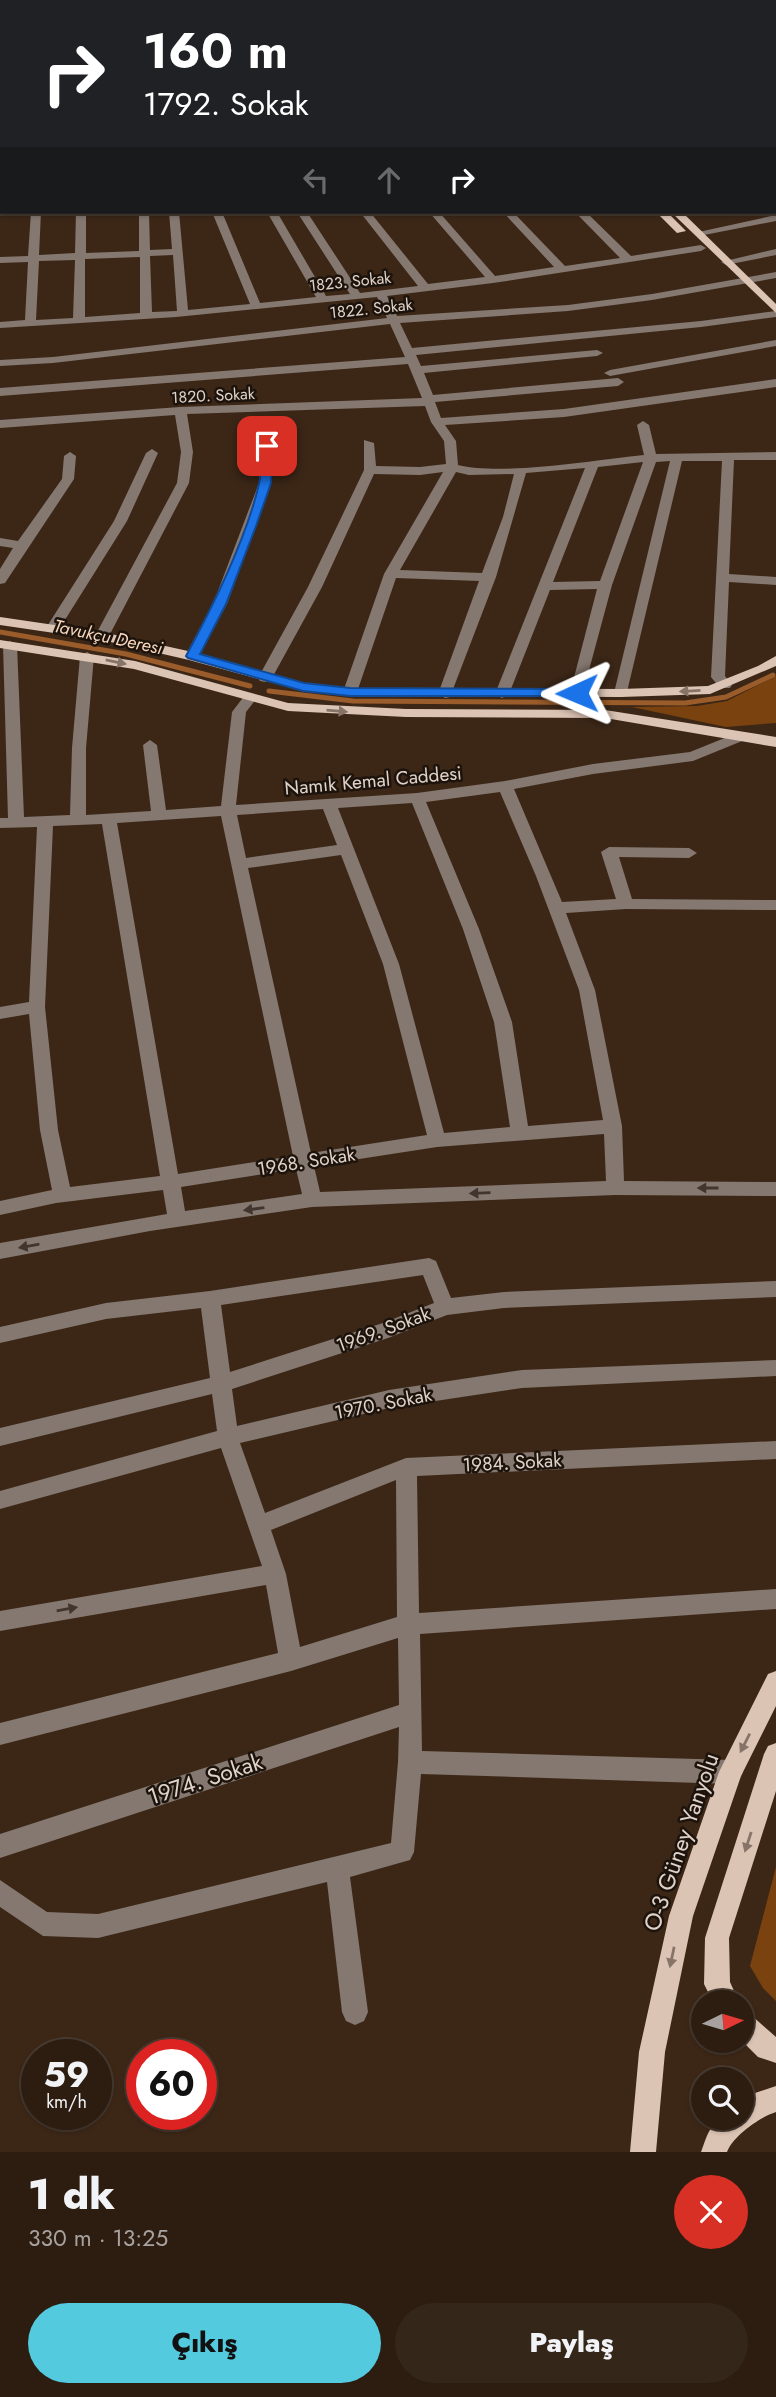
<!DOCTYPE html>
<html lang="tr">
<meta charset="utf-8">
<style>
:root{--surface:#2d1d11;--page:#35261a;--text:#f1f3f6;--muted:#a7a29f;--line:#483b31;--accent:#54cade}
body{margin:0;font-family:Jost,sans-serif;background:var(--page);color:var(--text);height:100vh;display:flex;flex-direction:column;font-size:26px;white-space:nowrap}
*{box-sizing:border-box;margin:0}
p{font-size:23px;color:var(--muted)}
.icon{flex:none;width:38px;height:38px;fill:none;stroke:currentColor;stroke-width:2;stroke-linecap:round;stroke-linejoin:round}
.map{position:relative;height:2152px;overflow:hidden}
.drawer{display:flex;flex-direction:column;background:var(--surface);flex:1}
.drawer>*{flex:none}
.top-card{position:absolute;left:0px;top:0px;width:777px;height:214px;box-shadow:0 2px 5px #0004,0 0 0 2px var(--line);background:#202124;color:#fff;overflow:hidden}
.needle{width:46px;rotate:85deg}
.tools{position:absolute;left:691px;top:1990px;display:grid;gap:14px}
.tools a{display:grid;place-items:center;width:63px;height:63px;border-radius:50%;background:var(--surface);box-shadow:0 2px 5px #0004,0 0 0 2px var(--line);font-size:35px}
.speed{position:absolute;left:21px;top:2039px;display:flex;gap:14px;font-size:35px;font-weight:700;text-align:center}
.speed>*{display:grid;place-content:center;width:91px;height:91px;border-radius:50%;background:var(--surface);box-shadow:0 2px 5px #0004,0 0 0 2px var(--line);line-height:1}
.speed small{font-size:18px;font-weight:400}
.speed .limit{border:10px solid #d22;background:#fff;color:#111}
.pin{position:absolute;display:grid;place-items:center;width:60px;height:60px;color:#fff;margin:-30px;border-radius:14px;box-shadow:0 4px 10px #0006}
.me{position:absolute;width:77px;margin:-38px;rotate:269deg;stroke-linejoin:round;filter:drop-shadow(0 0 5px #0008)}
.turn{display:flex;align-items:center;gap:24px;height:147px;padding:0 28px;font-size:32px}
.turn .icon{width:91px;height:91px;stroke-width:2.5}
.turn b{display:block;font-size:49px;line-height:60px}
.lanes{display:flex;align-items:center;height:66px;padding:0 28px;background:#0003;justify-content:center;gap:35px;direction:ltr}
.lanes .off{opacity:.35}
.round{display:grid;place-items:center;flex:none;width:74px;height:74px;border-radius:37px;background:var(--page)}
.overview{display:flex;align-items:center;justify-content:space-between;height:119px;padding:0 28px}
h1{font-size:42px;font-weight:800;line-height:52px}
.button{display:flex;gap:14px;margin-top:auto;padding:14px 28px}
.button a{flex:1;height:80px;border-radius:42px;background:var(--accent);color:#111;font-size:28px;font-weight:800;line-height:80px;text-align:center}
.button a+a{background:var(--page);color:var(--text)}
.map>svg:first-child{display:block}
.green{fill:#7a420e}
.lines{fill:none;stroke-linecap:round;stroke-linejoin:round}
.stream{stroke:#9a5c2a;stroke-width:5}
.minor{fill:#847870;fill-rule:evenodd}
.major{fill:#dcc4b4;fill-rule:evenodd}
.oneway{fill:#867468}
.oneway2{fill:#40362f}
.route{fill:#1a73e8;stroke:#114b97;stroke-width:2}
.labels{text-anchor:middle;stroke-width:5;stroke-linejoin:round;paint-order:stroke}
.far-street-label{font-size:16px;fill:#e0d2c9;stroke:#1c130c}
.far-water-label{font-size:18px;font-style:italic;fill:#f9d5bb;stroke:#1c130c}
.street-label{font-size:19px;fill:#e0d2c9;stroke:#1c130c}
.near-street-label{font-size:23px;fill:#e0d2c9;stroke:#1c130c}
</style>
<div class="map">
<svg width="776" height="2152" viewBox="0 0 776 2152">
<rect width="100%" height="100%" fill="#3c2717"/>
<!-- green -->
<g class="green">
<polygon points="776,676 776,723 726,727 632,707 697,706 727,701"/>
<polygon points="776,1867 776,2001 763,1988 750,1966"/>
</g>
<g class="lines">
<!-- stream -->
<g class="stream">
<polyline points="0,632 126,654 250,686"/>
<polyline points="269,691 353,701 685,703 726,697 773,675"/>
</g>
<!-- minor -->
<g class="minor">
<polygon points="24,0 35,0 23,2"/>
<rect x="44" y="0" width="8" height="2"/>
<polygon points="101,0 119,0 99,2"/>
<polygon points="169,0 192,0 167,2"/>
<polygon points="296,0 311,0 294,2"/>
<polygon points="411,0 429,0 409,2"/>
<polygon points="619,0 637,0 617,2"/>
<polygon points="654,0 663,0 664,2 655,2"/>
<polygon points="709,0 718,0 719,2 710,2"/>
<polygon points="768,0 776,0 776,4 775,2"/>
<rect x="0" y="4" width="2" height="6"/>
<polygon points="775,49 776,50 776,56 775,56"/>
<rect x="0" y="83" width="2" height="6"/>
<rect x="775" y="95" width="1" height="7"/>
<polygon points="2,106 2,112 0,113 0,107"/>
<rect x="0" y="120" width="2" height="6"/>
<polygon points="775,123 776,123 775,130"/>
<rect x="775" y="147" width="1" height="6"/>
<rect x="0" y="167" width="2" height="6"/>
<rect x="775" y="177" width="1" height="6"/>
<rect x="0" y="205" width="2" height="6"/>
<path d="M31,212H41L39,255L75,253L76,212H86V253L139,251V212H149L150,250L172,249L169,212H179L188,310L250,304L212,212H222L260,303L316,297L267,212H277L326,296L350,294L297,212H307L360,293L418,286L360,212H370L428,284L485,277L429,212H439L495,276L554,267L503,212H513L565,266L620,258L575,212H586L631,256L701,245L706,248L701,251L493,283L387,296L397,316L568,305L652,294L776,272V278L652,300L568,311L400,323L412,348L701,321L776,311V317L701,327L416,355L421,366L597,350L603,353L597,356L424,373L433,395L618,378L624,382L618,386L435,402L441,418L564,409L776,379V387L564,417L445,425L456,441L458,465C504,476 594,460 644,455L637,425L643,421L649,425L656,454L776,452V460H734L729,574L776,577V585L729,582L725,676L732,685L730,688H720L711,677L722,461H682L626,696L621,697L614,693L670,461L656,462L612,585L582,696L577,697L570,693L597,589L550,590L509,694L502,698L495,694L585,468L526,473L496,577L450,697L445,698L438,694L479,581L396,578L357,692L350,696L343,692L384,574L443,472L420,475L374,474L322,587L272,678L265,682L260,681L258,678L308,587L364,470V440L374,443L376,466L420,467L446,464L444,441L431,422L425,406L187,414L193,452L189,483L109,636L102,640L97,639L95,636L177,483L181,452L175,415L0,428V420L180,407L422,398L408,364L0,396V388L405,357L390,324L53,363L0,366V360L53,357L387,318L377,297L176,317L0,328V322L25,320L28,262L0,263V257L28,256ZM173,255L177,311L152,312L150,256ZM140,257V313L85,317V259ZM75,260L73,318L36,320L39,261ZM643,462L600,581L553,582L598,467ZM456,472L469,475L514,474L503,517L482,573L400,570Z"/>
<polygon points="776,215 776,221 699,236 694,233"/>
<polygon points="776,249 776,255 726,265 721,262"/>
<polygon points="776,340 776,346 610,376 604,373 610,370"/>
<polygon points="267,442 273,446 271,483 256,525 227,604 197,659 187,659 185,656 213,604 259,483 261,446"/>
<polygon points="152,449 158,453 127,521 58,631 48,631 46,628 114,521 146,453"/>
<polygon points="70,452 76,456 74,479 5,583 0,584 0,569 13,548 0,546 0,538 18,541 62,479 64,456"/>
<path d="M10,641L17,645L24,817L70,815L72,748L80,656L87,652L94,656L86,748V815L151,811L143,745L150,740L157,745L166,810L221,806L232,712L245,695L250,694L257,698L246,712L236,805L417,793L505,781L593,764L690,752L737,733H747L749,736L747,739L693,761L593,774L514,789L562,902L616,899L601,852L609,847L689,848L697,853L689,858L619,857L632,899L776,900V910L626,909L566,913L595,990L622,1126L624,1181L776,1182V1196L615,1195L312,1207L150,1231L0,1259V1243L167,1214L163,1190L56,1203L0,1215V1201L52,1190L40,1130L29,1014L0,1019V1007L29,1002L37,827L0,828V818H8L3,645ZM500,792L536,876L579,990L603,1120L528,1126L512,1022L479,929L426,802ZM412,803L463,929L494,1022L510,1127L444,1133L399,964L338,808ZM323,809L337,845L246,858L237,815ZM221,816L293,1156L178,1174L117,823ZM102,824L160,1176L70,1187L58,1130L45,1007L53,826ZM341,855L383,964L427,1135L311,1153L248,868ZM604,1134L606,1181L320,1192L314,1166L437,1147ZM296,1169L302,1194L185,1211L181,1187Z"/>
<path d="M429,1258L436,1261L451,1298L504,1292L776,1281V1297L504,1308L447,1315L388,1338L232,1389L237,1426L389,1390L522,1370L776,1360V1376L522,1388L389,1408L240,1443L265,1513L406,1458L776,1441V1459L417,1476L419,1613L776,1589V1609L420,1634L422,1751L731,1760L739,1764L743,1772L739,1780L731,1784L421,1774L414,1852L410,1860L350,1877L368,2012L364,2021L355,2025L346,2021L342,2012L327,1882L98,1938L43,1936L0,1907V1880L47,1912L98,1914L391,1843L398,1762L399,1727L0,1858V1834L399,1705L398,1638L291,1671L0,1745V1723L278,1653L266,1585L0,1631V1611L262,1566L221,1448L0,1509V1491L217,1431L212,1394L0,1446V1428L210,1378L201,1308L106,1319L0,1343V1327L106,1303L210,1291ZM423,1275L434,1303L383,1323L230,1372L221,1305ZM396,1480L397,1617L300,1647L286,1574L271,1530Z"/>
</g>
<!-- major -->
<g class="major">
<polygon points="383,0 392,0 393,2 384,2"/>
<polygon points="656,212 667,212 686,231 677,233"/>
<polygon points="671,212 682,212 776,304 776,313"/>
<polygon points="0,617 102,632 197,653 304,683 350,688 621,689 708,686 758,666 776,656 776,666 710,694 621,697 350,696 303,691 189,660 102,640 0,625"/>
<polygon points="0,640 135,661 288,703 406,709 605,710 776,737 776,747 605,718 406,717 288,711 134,669 0,648"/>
<polygon points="776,1671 776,1706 741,1776 693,1916 665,2052 656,2152 630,2152 639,2052 669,1916 719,1772 768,1674"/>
<polygon points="776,1743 776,1791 729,1938 730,1982 739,2002 713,2002 704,1984 705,1938 764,1754 768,1746"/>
<polygon points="742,2011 751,2015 776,2037 776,2063 758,2057 741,2040"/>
<path d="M776,2086V2112C760,2117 733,2136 727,2152H701C711,2125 711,2118 742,2118V2100L749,2095Z"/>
</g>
</g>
<!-- one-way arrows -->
<defs><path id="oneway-solid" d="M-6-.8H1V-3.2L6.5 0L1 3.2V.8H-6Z" transform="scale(1.75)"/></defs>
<g class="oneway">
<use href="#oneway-solid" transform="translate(116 662) rotate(11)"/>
<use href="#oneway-solid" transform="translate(690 691) rotate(177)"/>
<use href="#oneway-solid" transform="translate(337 711) rotate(5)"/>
<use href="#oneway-solid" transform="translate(745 1743) rotate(117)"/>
<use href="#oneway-solid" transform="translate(748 1842) rotate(108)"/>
<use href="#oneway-solid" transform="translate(672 1957) rotate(102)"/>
</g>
<g class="oneway2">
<use href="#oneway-solid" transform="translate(708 1188) rotate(-180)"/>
<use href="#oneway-solid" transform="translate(480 1193) rotate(178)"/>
<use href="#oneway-solid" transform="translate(254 1209) rotate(172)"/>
<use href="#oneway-solid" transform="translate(29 1246) rotate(170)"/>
<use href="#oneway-solid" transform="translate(67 1609) rotate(-10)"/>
</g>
<!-- route -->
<path class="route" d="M267,443L272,446L271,483L256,526L226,604L200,654L304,683L350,688L577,689L584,693L582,696H350L303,691L188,658L186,656C213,606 246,540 259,484C262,472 261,458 261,446Z"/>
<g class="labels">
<!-- far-street labels -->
<g class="far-street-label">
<text transform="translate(350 281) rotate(-6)" y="6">1823. Sokak</text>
<text transform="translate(371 308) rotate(-6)" y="6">1822. Sokak</text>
<text transform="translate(213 395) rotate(-3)" y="6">1820. Sokak</text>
</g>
<!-- far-water labels -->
<g class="far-water-label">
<text transform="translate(108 637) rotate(12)" y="6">Tavukçu Deresi</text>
</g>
<!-- street labels -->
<g class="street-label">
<text transform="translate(373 780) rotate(-5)" y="7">Namık Kemal Caddesi</text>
<text transform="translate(306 1161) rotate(-9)" y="7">1968. Sokak</text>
<text transform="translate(383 1329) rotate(-20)" y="7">1969. Sokak</text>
<text transform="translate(383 1403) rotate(-11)" y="7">1970. Sokak</text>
<text transform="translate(512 1462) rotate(-3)" y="7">1984. Sokak</text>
</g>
<!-- near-street labels -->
<g class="near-street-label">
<text transform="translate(205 1779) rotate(-18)" y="8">1974. Sokak</text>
<text transform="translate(681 1842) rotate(-71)" y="8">O-3 Güney Yanyolu</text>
</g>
</g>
</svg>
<div class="tools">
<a><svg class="needle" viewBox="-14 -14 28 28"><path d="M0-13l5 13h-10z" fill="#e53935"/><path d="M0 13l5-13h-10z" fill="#a7a29f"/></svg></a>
<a><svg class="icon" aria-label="search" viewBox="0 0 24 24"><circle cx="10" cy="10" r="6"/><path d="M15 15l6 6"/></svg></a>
</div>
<div class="speed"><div>59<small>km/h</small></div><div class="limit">60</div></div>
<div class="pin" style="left:267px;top:446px;background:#d93025"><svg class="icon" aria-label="arrive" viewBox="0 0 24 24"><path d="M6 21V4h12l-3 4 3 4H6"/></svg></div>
<svg class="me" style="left:577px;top:693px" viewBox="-20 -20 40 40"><path d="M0-17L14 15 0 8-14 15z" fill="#1a73e8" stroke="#fff" stroke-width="4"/></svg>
<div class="top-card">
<div class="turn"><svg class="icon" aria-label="right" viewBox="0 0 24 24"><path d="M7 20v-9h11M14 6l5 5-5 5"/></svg><div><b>160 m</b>1792. Sokak</div></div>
<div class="lanes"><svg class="icon off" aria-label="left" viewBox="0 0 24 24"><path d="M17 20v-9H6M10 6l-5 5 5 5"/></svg><svg class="icon off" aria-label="ahead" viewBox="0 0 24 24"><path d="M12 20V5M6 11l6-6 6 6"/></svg><svg class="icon" aria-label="right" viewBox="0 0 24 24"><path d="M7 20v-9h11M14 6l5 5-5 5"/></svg></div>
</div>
</div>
<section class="drawer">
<div class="overview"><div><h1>1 dk</h1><p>330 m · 13:25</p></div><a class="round" style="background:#d93025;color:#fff"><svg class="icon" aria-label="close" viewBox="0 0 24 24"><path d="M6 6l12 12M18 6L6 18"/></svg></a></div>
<div class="button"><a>Çıkış</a><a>Paylaş</a></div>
</section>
